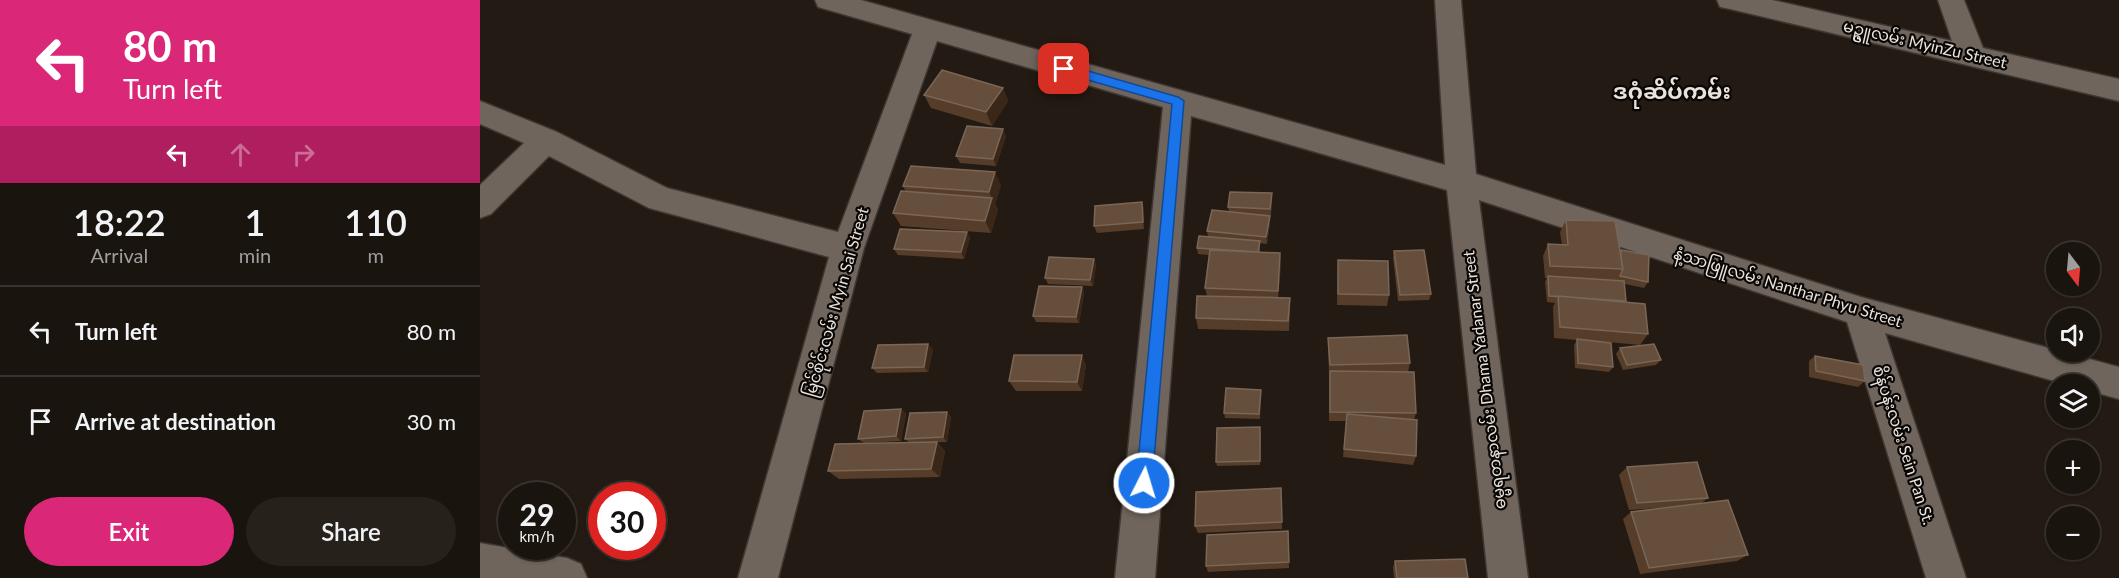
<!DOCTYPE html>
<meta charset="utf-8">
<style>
:root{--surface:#1a140e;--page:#27211c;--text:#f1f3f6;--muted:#9f9e9e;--line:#38332e;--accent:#db2777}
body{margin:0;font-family:Lato,"Noto Sans Myanmar",sans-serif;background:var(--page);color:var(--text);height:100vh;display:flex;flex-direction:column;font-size:22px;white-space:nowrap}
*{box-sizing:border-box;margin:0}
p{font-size:20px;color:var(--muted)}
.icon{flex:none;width:33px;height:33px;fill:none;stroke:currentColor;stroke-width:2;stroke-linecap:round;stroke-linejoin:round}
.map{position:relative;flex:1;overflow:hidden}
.sheet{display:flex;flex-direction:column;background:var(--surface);width:480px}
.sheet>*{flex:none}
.guide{background:#db2777;color:#fff;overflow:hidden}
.needle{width:39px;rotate:164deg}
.fabs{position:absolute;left:1566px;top:242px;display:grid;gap:12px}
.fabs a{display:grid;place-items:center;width:54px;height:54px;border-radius:50%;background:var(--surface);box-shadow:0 2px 4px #0004,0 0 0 2px var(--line);font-size:30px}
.speed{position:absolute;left:18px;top:482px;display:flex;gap:12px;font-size:30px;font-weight:700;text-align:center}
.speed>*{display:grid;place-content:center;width:78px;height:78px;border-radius:50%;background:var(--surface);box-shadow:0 2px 4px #0004,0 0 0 2px var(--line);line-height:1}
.speed small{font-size:15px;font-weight:400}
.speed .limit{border:9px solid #d22;background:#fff;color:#111}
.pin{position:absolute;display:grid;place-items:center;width:51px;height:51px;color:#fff;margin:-26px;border-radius:12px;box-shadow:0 3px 9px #0006}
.me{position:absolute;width:66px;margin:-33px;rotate:5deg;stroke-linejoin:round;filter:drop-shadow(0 0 4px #0008)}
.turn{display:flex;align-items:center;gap:21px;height:126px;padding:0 24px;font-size:27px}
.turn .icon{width:78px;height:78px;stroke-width:2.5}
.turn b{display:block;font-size:42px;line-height:51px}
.lanes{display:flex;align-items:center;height:57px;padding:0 24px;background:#0003;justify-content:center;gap:30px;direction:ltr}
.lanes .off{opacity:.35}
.eta{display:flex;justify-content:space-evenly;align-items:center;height:102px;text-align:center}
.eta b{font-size:36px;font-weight:600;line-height:42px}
.action{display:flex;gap:12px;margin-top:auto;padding:12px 24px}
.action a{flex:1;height:69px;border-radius:36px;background:var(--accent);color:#fff;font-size:24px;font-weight:600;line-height:69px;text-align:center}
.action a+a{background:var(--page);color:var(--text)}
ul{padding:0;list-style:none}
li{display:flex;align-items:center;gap:18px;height:90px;padding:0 24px;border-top:2px solid var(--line)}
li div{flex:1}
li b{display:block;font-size:22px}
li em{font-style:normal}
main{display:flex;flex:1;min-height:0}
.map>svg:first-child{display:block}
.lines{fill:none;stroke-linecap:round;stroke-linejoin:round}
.street-casing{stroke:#3d3632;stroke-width:3}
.street{fill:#70655d;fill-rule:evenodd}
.wall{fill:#553d29}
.shaded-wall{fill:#3a2718}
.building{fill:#654e3c;stroke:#7a6656;stroke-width:1.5}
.route{fill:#1a73e8;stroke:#114b97;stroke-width:1.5}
.labels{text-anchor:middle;stroke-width:4.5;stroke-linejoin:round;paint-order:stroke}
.street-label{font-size:16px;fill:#e9e3de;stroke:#090604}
.district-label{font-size:22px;font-weight:bold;fill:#e9e3de;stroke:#090604}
</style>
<main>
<section class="sheet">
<div class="guide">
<div class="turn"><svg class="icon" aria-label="left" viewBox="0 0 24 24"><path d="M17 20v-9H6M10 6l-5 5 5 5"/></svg><div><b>80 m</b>Turn left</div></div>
<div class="lanes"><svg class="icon" aria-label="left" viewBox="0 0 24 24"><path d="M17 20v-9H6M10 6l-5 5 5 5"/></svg><svg class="icon off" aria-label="ahead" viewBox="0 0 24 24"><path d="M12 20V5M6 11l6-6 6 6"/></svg><svg class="icon off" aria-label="right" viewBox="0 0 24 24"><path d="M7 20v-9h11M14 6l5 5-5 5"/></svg></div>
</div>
<div class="eta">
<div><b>18:22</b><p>Arrival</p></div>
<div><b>1</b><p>min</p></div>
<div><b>110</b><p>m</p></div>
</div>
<ul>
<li><svg class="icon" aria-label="left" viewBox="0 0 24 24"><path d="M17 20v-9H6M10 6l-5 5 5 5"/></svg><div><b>Turn left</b></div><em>80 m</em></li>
<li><svg class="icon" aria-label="arrive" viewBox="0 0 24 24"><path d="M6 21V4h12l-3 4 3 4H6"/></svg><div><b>Arrive at destination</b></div><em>30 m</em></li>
</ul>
<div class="action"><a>Exit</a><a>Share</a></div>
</section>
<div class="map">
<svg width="1639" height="578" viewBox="0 0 1639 578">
<rect width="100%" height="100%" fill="#231a13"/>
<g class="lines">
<!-- street casing -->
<g class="street-casing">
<g id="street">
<polygon points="335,0 381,0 965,165 955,0 981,0 996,174 1381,297 1639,367 1639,399 1610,391 1610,384 1585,384 1405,333 1486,578 1446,578 1367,322 999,200 1048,578 1008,578 967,190 711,116 675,578 635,578 683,107 457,41 384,248 298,578 258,578 349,257 169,208 69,156 11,214 0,218 0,185 44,143 0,124 0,101 77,132 187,188 358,232 432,34 338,7"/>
<polygon points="1237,0 1292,0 1472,41 1458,0 1484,0 1503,48 1639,79 1639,101 1250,9 1240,7"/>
<polygon points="0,543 87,558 101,564 107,578 0,578"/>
</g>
</g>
<!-- street -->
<use href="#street" class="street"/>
</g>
<!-- wall -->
<g class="wall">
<polygon points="523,88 528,101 512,126 451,108 444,95"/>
<polygon points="526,136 516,166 480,163 476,156"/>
<polygon points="521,185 515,204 518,210 511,233 421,226 413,213 426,192 423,186"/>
<polygon points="792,200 791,215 772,215 790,216 790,223 787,244 780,243 780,252 800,253 801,264 798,298 810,309 809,331 718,329 716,318 727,296 725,288 729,255 718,254 717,248 728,237 727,231 749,212 748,207"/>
<polygon points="662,202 664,209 664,229 617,233 614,226"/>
<polygon points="1086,220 1140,252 1141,250 1168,282 1164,288 1145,284 1146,302 1168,334 1160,345 1117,341 1133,367 1129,372 1095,368 1094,345 1097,340 1074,338 1073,307 1075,303 1067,302 1065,282 1067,278 1065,278 1063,256 1068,244 1082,245 1080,232"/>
<polygon points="487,232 490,238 484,259 418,255 414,249"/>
<polygon points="914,251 951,294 949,300 918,301 913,258"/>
<polygon points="614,259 616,265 613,286 568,284 565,278"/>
<polygon points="858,260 909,295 907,306 857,305"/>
<polygon points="602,287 604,293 599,323 556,322 553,316"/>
<polygon points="848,338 930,363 928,372 936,413 934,420 936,456 933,465 863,457 866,421 849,421 849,375 848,348"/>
<polygon points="448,344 453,350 448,372 397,373 392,368"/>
<polygon points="1140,348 1181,360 1176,365 1143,370 1136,354"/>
<polygon points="1335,356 1385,381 1378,387 1329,377 1329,361"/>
<polygon points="606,365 602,391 536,391 529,381"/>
<polygon points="781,390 780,419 745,418 744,413"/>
<polygon points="421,409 426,414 421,441 384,443 378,439"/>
<polygon points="467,412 471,417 467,442 457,442 465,451 460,477 359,479 348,471 430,443 425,439"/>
<polygon points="781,432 780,465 737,466 736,462"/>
<polygon points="1147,467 1228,498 1220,504 1268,555 1257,561 1160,574 1143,519 1151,512 1194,507 1149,510 1139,475"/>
<polygon points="801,488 802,529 718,533 715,526"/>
<polygon points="808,531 809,568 728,572 726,566"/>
<polygon points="915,561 988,578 914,578 913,567"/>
</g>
<!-- shaded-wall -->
<g class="shaded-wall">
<polygon points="523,88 528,101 512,126 506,112"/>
<polygon points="523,129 526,136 516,166 513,159"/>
<polygon points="515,172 521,185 515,204 518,210 511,233 505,221 512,198 509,192"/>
<polygon points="662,202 664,209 664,229 663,222"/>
<polygon points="790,216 790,223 787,244 786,237"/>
<polygon points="487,232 490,238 484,259 481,252"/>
<polygon points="800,253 801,264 798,302 798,291"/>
<polygon points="614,259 616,265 613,286 610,280"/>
<polygon points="602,287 604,293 599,323 596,317"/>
<polygon points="448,344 453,350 448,372 444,367"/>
<polygon points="602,355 606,365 602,391 597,382"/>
<polygon points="421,409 426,414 421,441 416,436"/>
<polygon points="467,412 471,417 467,442 463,437"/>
<polygon points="457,442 465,451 460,477 451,469"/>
</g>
<!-- building -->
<g class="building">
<polygon points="462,70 523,88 506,112 444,95"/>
<polygon points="487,126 523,129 513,159 476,156"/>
<polygon points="431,166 515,172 509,192 423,186"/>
<polygon points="421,191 512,198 505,221 413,213"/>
<polygon points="750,192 792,193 790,209 748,207"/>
<polygon points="662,202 663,222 614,226 615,206"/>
<polygon points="732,210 790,216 786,237 727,231"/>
<polygon points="1086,220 1135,221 1143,269 1070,266 1068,244 1088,245"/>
<polygon points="420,229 487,232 481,252 414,249"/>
<polygon points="719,236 780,241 778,252 717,248"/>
<polygon points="730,250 800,253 798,291 725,288"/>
<polygon points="944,250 951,294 920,295 914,251"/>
<polygon points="1141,250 1169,255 1168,282 1140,276 1143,269 1141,257"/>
<polygon points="569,257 614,259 610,280 565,278"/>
<polygon points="858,260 908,261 909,295 858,294"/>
<polygon points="1068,276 1144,281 1146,301 1069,296"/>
<polygon points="559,286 602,287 596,317 553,316"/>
<polygon points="717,296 810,298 808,321 716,318"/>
<polygon points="1078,296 1165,304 1168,334 1080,327"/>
<polygon points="927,335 930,363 850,365 848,338"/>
<polygon points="1097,339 1131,343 1133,367 1098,363"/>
<polygon points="448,344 444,367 392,368 398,345"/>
<polygon points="1174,344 1181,360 1147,365 1140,348"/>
<polygon points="534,355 602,355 597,382 529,381"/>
<polygon points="1335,356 1383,365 1385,381 1336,371"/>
<polygon points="850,371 934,372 936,413 850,412"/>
<polygon points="746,388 781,390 779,414 744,413"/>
<polygon points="421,409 416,436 378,439 384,411"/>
<polygon points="467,412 463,437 425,439 430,413"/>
<polygon points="867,414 937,420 936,456 864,449"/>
<polygon points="780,427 780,461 736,462 737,428"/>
<polygon points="457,442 451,469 348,471 355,444"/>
<polygon points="1217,462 1228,498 1157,503 1147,467"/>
<polygon points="801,488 802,522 715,526 716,492"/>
<polygon points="1248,500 1268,555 1169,568 1151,512"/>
<polygon points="808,531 809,562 726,566 727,535"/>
<polygon points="985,559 988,578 917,578 915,561"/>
</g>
<!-- route -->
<polygon class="route" points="584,64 698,97 704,101 672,483 669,488 664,490 658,488 656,483 692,104 580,72 578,69"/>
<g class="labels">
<!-- street labels -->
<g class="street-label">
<text transform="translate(1445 44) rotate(13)" y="6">မဥ္ဇူလမ်း MyinZu Street</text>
<text transform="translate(1308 287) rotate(17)" y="6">နံ့သာဖြူလမ်း Nanthar Phyu Street</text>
<text transform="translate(356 302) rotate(-74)" y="6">မြင်စိုင်းလမ်း Myin Sai Street</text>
<text transform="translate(1004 380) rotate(-97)" y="6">ဓမ္မရတနာလမ်း Dhama Yadanar Street</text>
<text transform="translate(1424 445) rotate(72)" y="6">စိန်ပန်းလမ်း Sein Pan St.</text>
</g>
<!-- district labels -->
<g class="district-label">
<text x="1192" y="99">ဒဂုံဆိပ်ကမ်း</text>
</g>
</g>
</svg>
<div class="fabs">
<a><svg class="needle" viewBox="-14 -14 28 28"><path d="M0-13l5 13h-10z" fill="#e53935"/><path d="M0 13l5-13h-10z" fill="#9f9e9e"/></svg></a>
<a><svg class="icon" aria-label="sound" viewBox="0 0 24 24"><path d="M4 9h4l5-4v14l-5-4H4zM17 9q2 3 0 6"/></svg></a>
<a><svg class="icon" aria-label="layers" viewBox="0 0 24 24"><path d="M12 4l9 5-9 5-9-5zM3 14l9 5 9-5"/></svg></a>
<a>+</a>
<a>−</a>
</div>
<div class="speed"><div>29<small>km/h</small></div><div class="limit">30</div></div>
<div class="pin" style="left:584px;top:69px;background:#d93025"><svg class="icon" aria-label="arrive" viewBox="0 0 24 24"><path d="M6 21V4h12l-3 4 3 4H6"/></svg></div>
<svg class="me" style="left:664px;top:483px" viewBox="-20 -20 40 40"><circle r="17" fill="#1a73e8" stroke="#fff" stroke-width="3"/><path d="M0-11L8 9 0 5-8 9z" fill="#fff"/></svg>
</div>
</main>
